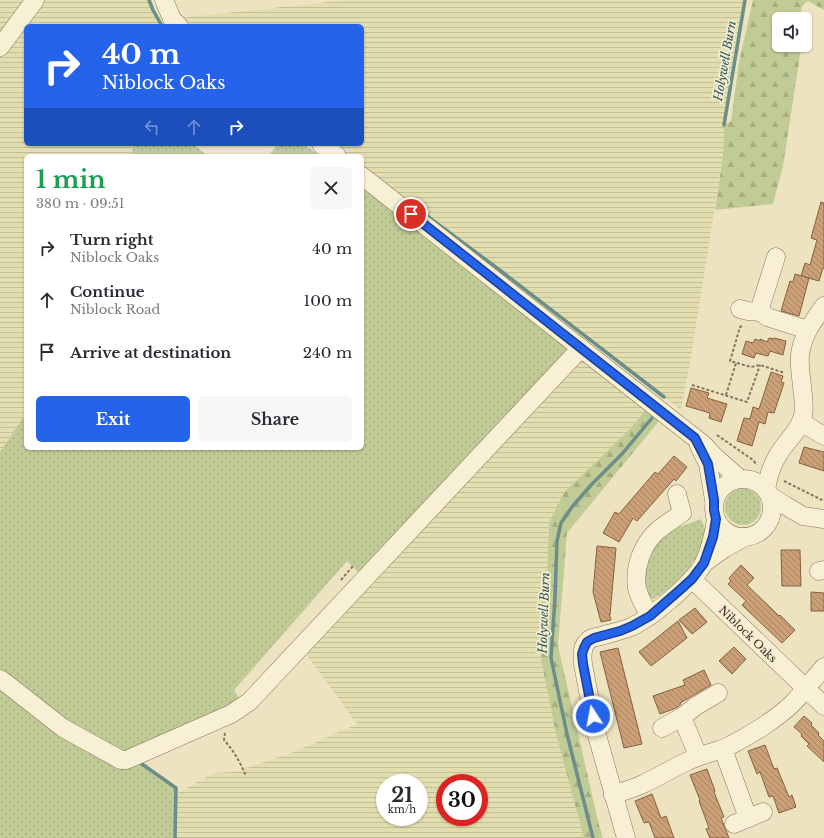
<!DOCTYPE html>
<meta charset="utf-8">
<style>
:root{--surface:#fff;--page:#f7f7f7;--text:#2b2b33;--muted:#7c7c81;--accent:#2563eb}
body{margin:0;font-family:"Libre Baskerville",serif;background:var(--page);color:var(--text);height:100vh;display:flex;flex-direction:column;font-size:15px;white-space:nowrap}
*{box-sizing:border-box;margin:0}
p{font-size:13px;color:var(--muted)}
.icon{flex:none;width:22px;height:22px;fill:none;stroke:currentColor;stroke-width:2;stroke-linecap:round;stroke-linejoin:round}
.map{position:relative;flex:1;overflow:hidden}
.sheet{position:absolute;left:24px;top:154px;width:340px;height:296px;display:flex;flex-direction:column;background:var(--surface);border-radius:6px;box-shadow:0 1px 3px #0004}
.sheet>*{flex:none}
.top-card{position:absolute;left:24px;top:24px;width:340px;height:122px;border-radius:6px;box-shadow:0 1px 3px #0004;background:#2563eb;color:#fff;overflow:hidden}
.controls{position:absolute;left:772px;top:12px;display:grid;gap:8px}
.controls a{display:grid;place-items:center;width:40px;height:40px;border-radius:6px;background:var(--surface);box-shadow:0 1px 3px #0004;font-size:20px}
.speed{position:absolute;left:376px;top:774px;display:flex;gap:8px;font-size:20px;font-weight:700;text-align:center}
.speed>*{display:grid;place-content:center;width:52px;height:52px;border-radius:50%;background:var(--surface);box-shadow:0 1px 3px #0004;line-height:1}
.speed small{font-size:10px;font-weight:400}
.speed .limit{border:6px solid #d22;background:#fff;color:#111}
.pin{position:absolute;display:grid;place-items:center;width:34px;height:34px;color:#fff;margin:-17px;border:2px solid #fff;border-radius:50%;box-shadow:0 1px 4px #0007}
.me{position:absolute;width:44px;margin:-22px;rotate:349deg;stroke-linejoin:round;filter:drop-shadow(0 0 3px #0008)}
.turn{display:flex;align-items:center;gap:14px;height:84px;padding:0 12px;font-size:18px}
.turn .icon{width:52px;height:52px;stroke-width:2.5}
.turn b{display:block;font-size:28px;line-height:34px}
.lanes{display:flex;align-items:center;height:38px;padding:0 12px;background:#0003;justify-content:center;gap:20px;direction:ltr}
.lanes .off{opacity:.35}
.round{display:grid;place-items:center;flex:none;width:42px;height:42px;border-radius:6px;background:var(--page)}
.headline{display:flex;align-items:center;justify-content:space-between;height:68px;padding:0 12px}
h1{font-size:24px;font-weight:700;line-height:30px;color:#1e9e55}
.action{display:flex;gap:8px;margin-top:auto;padding:8px 12px}
.action a{flex:1;height:46px;border-radius:6px;background:var(--accent);color:#fff;font-size:16px;font-weight:700;line-height:46px;text-align:center}
.action a+a{background:var(--page);color:var(--text)}
ul{padding:0;list-style:none}
li{display:flex;align-items:center;gap:12px;height:52px;padding:0 12px}
li div{flex:1}
li b{display:block;font-size:15px}
li em{font-style:normal}
.map>svg:first-child{display:block}
.farmland{fill:url(#farmland-rules);fill-rule:evenodd}
.green{fill:url(#green-dots)}
.forest{fill:url(#forest-firs)}
.lines{fill:none;stroke-linecap:round;stroke-linejoin:round}
.stream{stroke:#6b8e88;stroke-width:3.5}
.building{fill:url(#building-back-hatch);stroke:#86603f}
.minor-casing{stroke:#877559;stroke-width:19}
.path{stroke:#877559;stroke-width:2;stroke-dasharray:3 2;stroke-linecap:butt}
.minor{stroke:#f8f0d4;stroke-width:18}
.route-casing{stroke:#184099;stroke-width:10}
.route{stroke:#2563eb;stroke-width:7}
.labels{text-anchor:middle;stroke-width:3.5;stroke-linejoin:round;paint-order:stroke}
.street-label{font-size:11px;fill:#372b1d;stroke:#f5edd1}
.water-label{font-size:12px;font-style:italic;fill:#2c5656;stroke:#f5edd1}
</style>
<div class="map">
<svg width="824" height="838" viewBox="0 0 824 838">
<defs>
<pattern id="farmland-rules" width="6" height="5" patternUnits="userSpaceOnUse"><rect width="6" height="5" fill="#e3deaf"/><path d="M0 2.5h6" fill="none" stroke="#c3bf96"/></pattern>
<pattern id="green-dots" width="8" height="8" patternUnits="userSpaceOnUse"><rect width="8" height="8" fill="#c1cb95"/><path d="M2 2h.1M6 6h.1" fill="none" stroke="#a6ae80" stroke-width="1.8" stroke-linecap="round"/></pattern>
<pattern id="forest-firs" width="22" height="20" patternUnits="userSpaceOnUse"><rect width="22" height="20" fill="#c1cb95"/><path d="M5 1l3.5 6h-7zM16 11l3.5 6h-7z" fill="#a6ae80"/></pattern>
<pattern id="building-back-hatch" width="6" height="6" patternUnits="userSpaceOnUse"><rect width="6" height="6" fill="#cca077"/><path d="M-1 5l2 2M0 0l6 6M5-1l2 2" fill="none" stroke="#a68361"/></pattern>
</defs>
<rect width="100%" height="100%" fill="#eee3c1"/>
<!-- farmland -->
<g class="farmland">
<polygon points="0,0 27,0 0,38"/>
<polygon points="41,0 149,0 153,10 162,26 26,26 26,144 135,144 130,156 26,156 26,413 1,452 0,451 0,57"/>
<polygon points="347,0 744,0 724,125 723,156 690,363 681,410 362,167 362,156 348,156 332,144 362,144 362,26 185,26 179,18"/>
<path d="M579,355L645,410L631,428L564,492L549,523L547,575L541,659L556,734L584,838H175L174,825L176,794L214,773L234,772L294,752L357,724L304,651ZM385,783H419V817H385ZM445,783H479V817H445Z"/>
</g>
<!-- green -->
<g class="green">
<polygon points="135,144 193,144 208,156 130,156"/>
<polygon points="278,144 303,144 321,156 268,156"/>
<polygon points="362,188 570,351 362,576 347,561 234,690 242,702 127,756 65,722 0,675 0,451 1,451 26,413 26,448 362,448"/>
<circle cx="743" cy="507" r="18"/>
<path d="M701,519L706,531L699,554L691,564L692,565C682,576 666,594 652,599L650,597L645,587L643,575L654,544L675,525L682,526Z"/>
<polygon points="0,683 142,764 176,788 174,825 175,838 0,838"/>
</g>
<!-- forest -->
<g class="forest">
<polygon points="753,0 824,0 824,10 808,1 802,6 800,19 779,19 779,45 801,45 801,49 783,166 773,204 715,210 723,156 724,125 731,121 739,62"/>
<polygon points="645,410 659,421 567,533 558,646 599,825 603,838 584,838 556,734 541,659 547,575 549,523 564,492 631,428"/>
</g>
<g class="lines">
<!-- stream -->
<g class="stream">
<polyline points="149,0 153,10 162,26"/>
<polyline points="724,125 745,0"/>
<polyline points="427,216 501,271 664,397"/>
<polyline points="142,764 176,788 175,838"/>
<polyline points="593,838 567,734 551,658 555,598 557,541 561,523 572,507 591,485 622,454 652,418"/>
</g>
</g>
<!-- building -->
<g class="building">
<polygon points="821,202 824,203 824,269 823,268 819,281 801,276 805,263 810,265 817,240 811,238"/>
<polygon points="795,274 809,278 799,316 781,311 790,281 793,282"/>
<polygon points="769,338 774,339 774,338 786,341 783,355 770,351 768,356 756,353 754,358 742,354 746,341 753,343 755,339 760,341 760,339 767,342"/>
<polygon points="771,372 783,376 781,382 784,383 774,413 768,412 765,424 759,422 752,446 737,441 744,418 750,419 753,407 759,409"/>
<polygon points="691,388 709,393 707,398 727,404 721,422 709,418 710,413 686,406"/>
<polygon points="804,447 824,452 824,471 799,463"/>
<polygon points="674,456 687,467 676,481 674,479 637,521 633,518 619,542 603,533 615,512 619,514 655,472 658,474"/>
<polygon points="597,546 616,548 610,615 609,614 611,620 601,622 593,592"/>
<polygon points="781,550 800,550 801,586 782,586"/>
<polygon points="741,565 754,578 747,585 779,616 780,615 795,630 782,643 742,605 746,601 728,584 731,581 729,578"/>
<polygon points="811,592 824,593 824,611 811,611"/>
<polygon points="695,608 707,622 692,634 679,620"/>
<polygon points="678,621 687,638 651,666 639,652"/>
<polygon points="734,647 746,659 732,674 719,661"/>
<polygon points="618,648 642,744 624,748 600,652"/>
<polygon points="704,670 711,685 680,703 681,704 676,708 660,714 653,696 685,685 683,680"/>
<polygon points="804,716 812,723 811,725 819,733 818,735 824,741 824,762 807,746 809,744 801,736 802,734 794,727"/>
<polygon points="765,745 774,769 777,768 789,797 792,795 796,807 779,813 773,796 769,797 760,772 757,774 748,751"/>
<polygon points="707,769 715,791 714,792 724,817 721,818 729,838 710,838 706,829 709,828 699,801 700,800 690,775"/>
<polygon points="652,794 661,818 666,816 674,838 655,838 649,822 644,823 635,801"/>
</g>
<g class="lines">
<!-- minor casing -->
<g class="minor-casing">
<g id="minor">
<polyline points="164,0 172,19 179,26"/>
<polyline points="0,47 35,0"/>
<polyline points="321,144 337,156"/>
<polyline points="362,176 704,445 715,457 740,479"/>
<polyline points="776,257 761,305 761,312 767,317 808,330"/>
<polyline points="740,309 748,311 761,312"/>
<polyline points="801,422 824,436"/>
<polyline points="699,446 708,464 714,500"/>
<circle cx="743" cy="508" r="29"/>
<path d="M766,490C768,478 771,466 778,455C785,442 799,432 803,416C805,407 803,396 802,386C801,376 799,365 800,355C802,336 813,321 824,306"/>
<polyline points="770,496 786,506 803,516 824,519"/>
<polyline points="704,563 725,548 745,537"/>
<polyline points="819,571 824,570"/>
<polyline points="692,579 824,706"/>
<path d="M650,616C645,607 639,598 637,588C634,567 642,545 657,531C665,524 674,519 682,513L677,494"/>
<polyline points="0,679 7,684 63,728 121,760 126,760 131,758 231,714 249,702 581,348"/>
<polyline points="682,717 698,756"/>
<polyline points="662,728 682,717 696,706 718,693"/>
<polyline points="723,749 748,818"/>
<path d="M613,795C624,791 635,788 645,783C660,776 673,768 688,761C702,754 718,752 731,745C751,735 776,719 792,704C804,692 813,679 824,667"/>
<polyline points="734,824 763,812"/>
<path d="M626,838L595,728L583,664C582,656 581,645 590,639C593,637 598,637 601,636C611,633 621,631 631,627C651,618 693,583 704,563C710,550 714,533 716,519"/>
</g>
</g>
<!-- path -->
<g class="path">
<polyline points="742,326 740,327 730,361 751,367 760,365 785,373"/>
<polyline points="692,385 747,402 760,365"/>
<polyline points="726,395 736,363"/>
<polyline points="717,435 753,460 757,465"/>
<polyline points="784,481 824,501"/>
<polyline points="341,580 353,566"/>
<path d="M225,733L224,740C234,751 240,762 246,776"/>
</g>
<!-- minor -->
<use href="#minor" class="minor"/>
</g>
<g class="lines">
<!-- route casing -->
<g class="route-casing">
<polyline id="route" points="411,214 695,438 708,464 714,500 714,510 716,519 713,537 704,563 692,579 681,589 650,616 632,626 620,631 594,638 587,642 584,648 582,654 583,664 593,716"/>
</g>
<!-- route -->
<use href="#route" class="route"/>
</g>
<g class="labels">
<!-- street labels -->
<g class="street-label">
<text transform="translate(748 634) rotate(44)" y="4">Niblock Oaks</text>
</g>
<!-- water labels -->
<g class="water-label">
<text transform="translate(725 61) rotate(-80)" y="4">Holywell Burn</text>
<text transform="translate(544 613) rotate(-88)" y="4">Holywell Burn</text>
</g>
</g>
</svg>
<div class="controls">
<a><svg class="icon" aria-label="sound" viewBox="0 0 24 24"><path d="M4 9h4l5-4v14l-5-4H4zM17 9q2 3 0 6"/></svg></a>
</div>
<div class="speed"><div>21<small>km/h</small></div><div class="limit">30</div></div>
<div class="pin" style="left:411px;top:214px;background:#d93025"><svg class="icon" aria-label="arrive" viewBox="0 0 24 24"><path d="M6 21V4h12l-3 4 3 4H6"/></svg></div>
<svg class="me" style="left:593px;top:716px" viewBox="-20 -20 40 40"><circle r="17" fill="#2563eb" stroke="#fff" stroke-width="3"/><path d="M0-11L8 9 0 5-8 9z" fill="#fff"/></svg>
<div class="top-card">
<div class="turn"><svg class="icon" aria-label="right" viewBox="0 0 24 24"><path d="M7 20v-9h11M14 6l5 5-5 5"/></svg><div><b>40 m</b>Niblock Oaks</div></div>
<div class="lanes"><svg class="icon off" aria-label="left" viewBox="0 0 24 24"><path d="M17 20v-9H6M10 6l-5 5 5 5"/></svg><svg class="icon off" aria-label="ahead" viewBox="0 0 24 24"><path d="M12 20V5M6 11l6-6 6 6"/></svg><svg class="icon" aria-label="right" viewBox="0 0 24 24"><path d="M7 20v-9h11M14 6l5 5-5 5"/></svg></div>
</div>
<section class="sheet">
<div class="headline"><div><h1>1 min</h1><p>380 m · 09:51</p></div><a class="round"><svg class="icon" aria-label="close" viewBox="0 0 24 24"><path d="M6 6l12 12M18 6L6 18"/></svg></a></div>
<ul>
<li><svg class="icon" aria-label="right" viewBox="0 0 24 24"><path d="M7 20v-9h11M14 6l5 5-5 5"/></svg><div><b>Turn right</b><p>Niblock Oaks</p></div><em>40 m</em></li>
<li><svg class="icon" aria-label="ahead" viewBox="0 0 24 24"><path d="M12 20V5M6 11l6-6 6 6"/></svg><div><b>Continue</b><p>Niblock Road</p></div><em>100 m</em></li>
<li><svg class="icon" aria-label="arrive" viewBox="0 0 24 24"><path d="M6 21V4h12l-3 4 3 4H6"/></svg><div><b>Arrive at destination</b></div><em>240 m</em></li>
</ul>
<div class="action"><a>Exit</a><a>Share</a></div>
</section>
</div>
